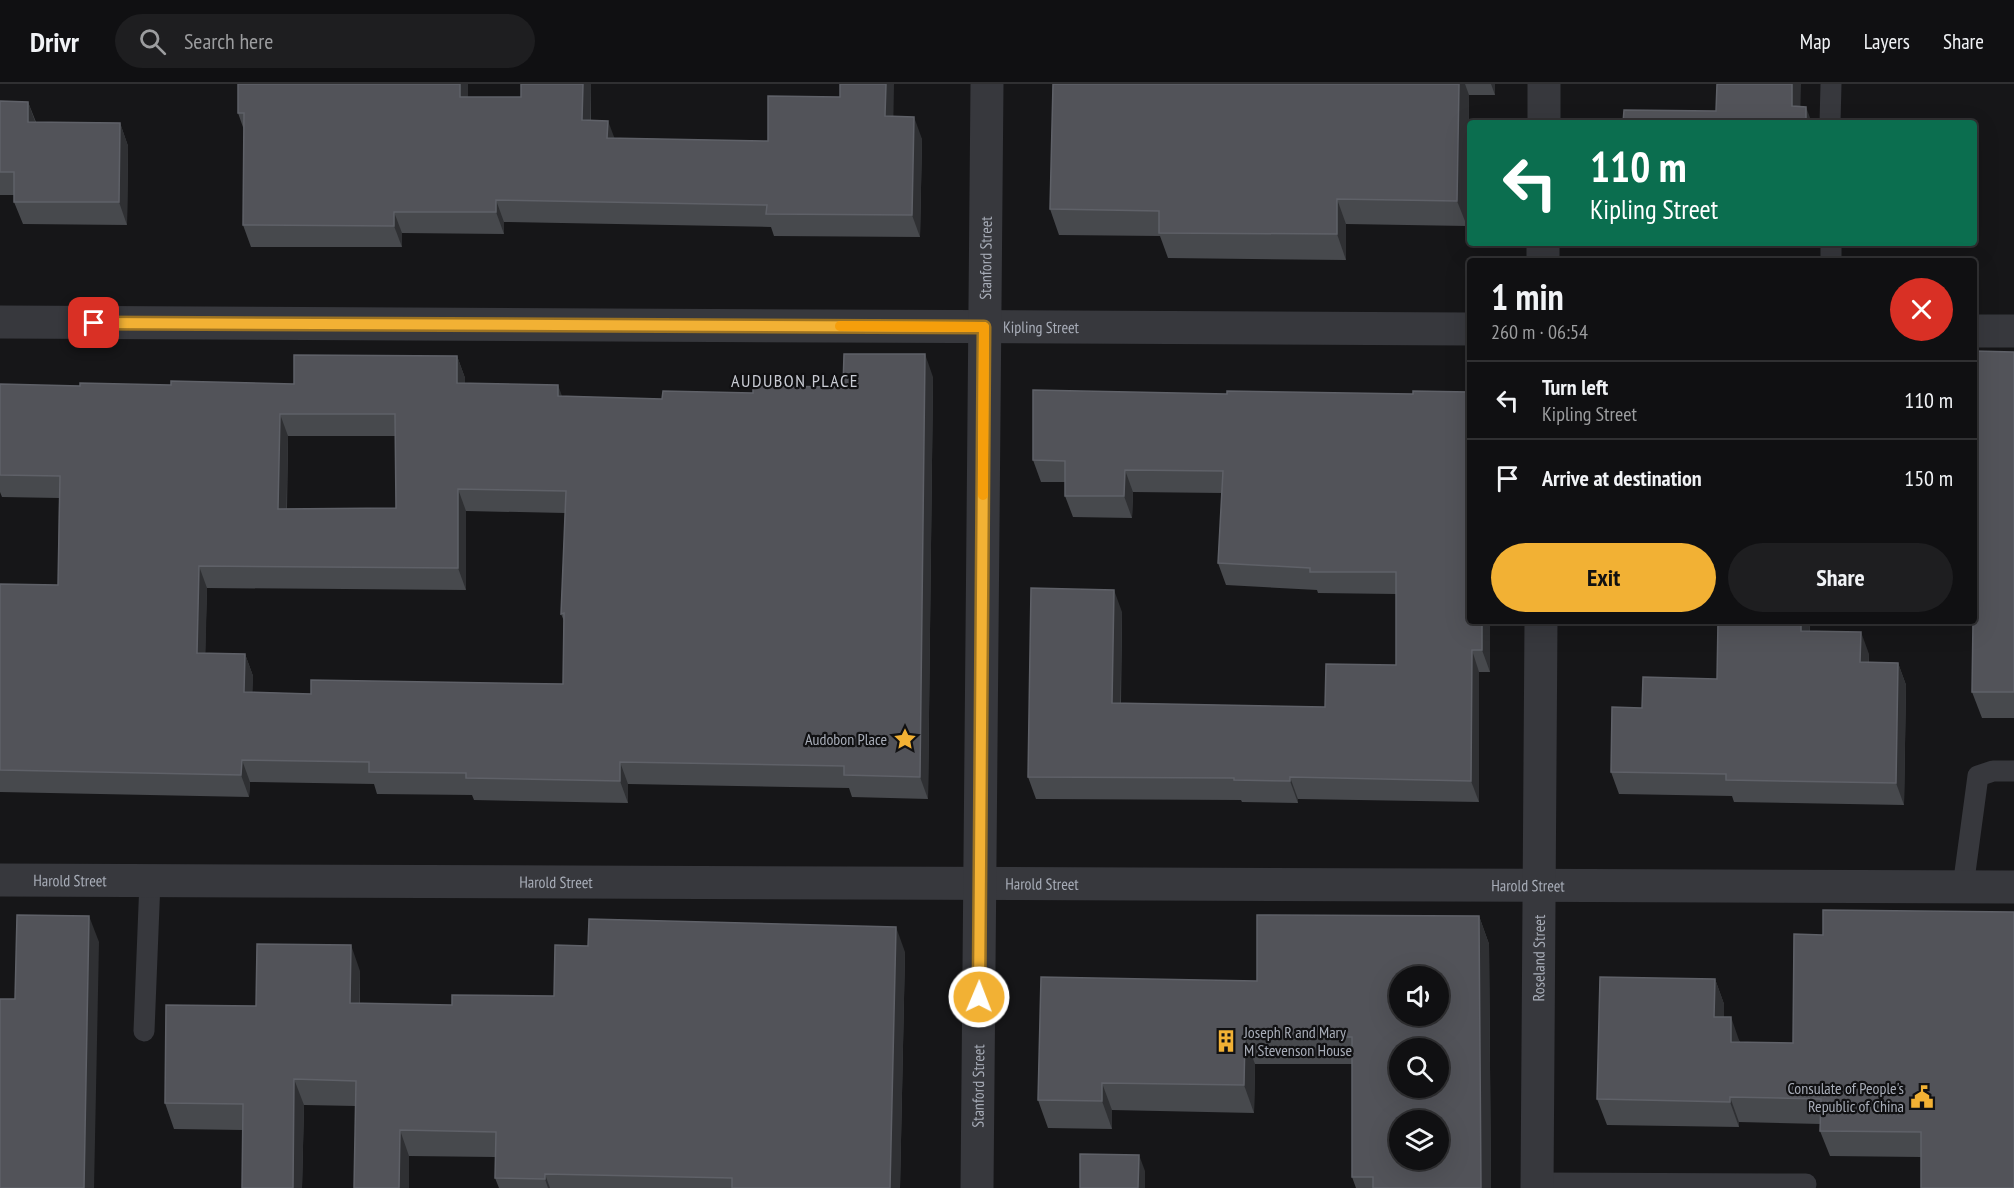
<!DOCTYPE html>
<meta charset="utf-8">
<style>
:root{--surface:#101012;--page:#1e1e20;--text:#f1f3f6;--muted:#9c9d9f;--line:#303032;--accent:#f2b134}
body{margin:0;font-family:"PT Sans Narrow",sans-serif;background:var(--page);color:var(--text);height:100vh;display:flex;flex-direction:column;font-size:22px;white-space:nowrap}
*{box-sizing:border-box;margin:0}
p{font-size:20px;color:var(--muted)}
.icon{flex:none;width:33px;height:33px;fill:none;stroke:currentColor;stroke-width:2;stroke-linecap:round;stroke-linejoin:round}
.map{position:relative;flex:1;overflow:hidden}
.sheet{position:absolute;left:1467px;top:174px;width:510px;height:366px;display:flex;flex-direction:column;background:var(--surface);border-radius:6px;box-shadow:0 6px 24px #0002,0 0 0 2px var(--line)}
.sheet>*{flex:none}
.hud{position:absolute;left:1467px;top:36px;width:510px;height:126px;border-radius:6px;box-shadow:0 6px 24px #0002,0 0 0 2px var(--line);background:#0b6e4f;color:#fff;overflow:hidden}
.tools{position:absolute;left:1389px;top:882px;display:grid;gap:12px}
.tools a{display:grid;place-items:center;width:60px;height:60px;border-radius:50%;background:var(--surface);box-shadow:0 6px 24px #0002,0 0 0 2px var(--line);font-size:30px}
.pin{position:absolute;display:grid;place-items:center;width:51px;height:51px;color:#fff;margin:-26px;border-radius:12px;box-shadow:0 3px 9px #0006}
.me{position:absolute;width:66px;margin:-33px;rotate:1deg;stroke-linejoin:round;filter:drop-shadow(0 0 4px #0008)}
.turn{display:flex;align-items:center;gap:21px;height:126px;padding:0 24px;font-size:27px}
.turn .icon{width:78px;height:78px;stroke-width:2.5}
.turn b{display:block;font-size:42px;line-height:51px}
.round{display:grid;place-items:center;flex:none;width:63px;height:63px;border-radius:32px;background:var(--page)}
.headline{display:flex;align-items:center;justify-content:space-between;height:102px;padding:0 24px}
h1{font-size:36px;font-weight:700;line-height:45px}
.button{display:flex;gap:12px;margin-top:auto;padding:12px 24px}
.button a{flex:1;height:69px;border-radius:36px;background:var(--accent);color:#111;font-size:24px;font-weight:700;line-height:69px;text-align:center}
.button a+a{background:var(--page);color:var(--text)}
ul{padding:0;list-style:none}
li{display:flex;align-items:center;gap:18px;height:78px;padding:0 24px;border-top:2px solid var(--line)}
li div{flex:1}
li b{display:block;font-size:22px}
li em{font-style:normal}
header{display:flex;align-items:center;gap:36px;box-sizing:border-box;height:84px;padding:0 30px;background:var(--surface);border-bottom:2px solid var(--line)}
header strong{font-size:28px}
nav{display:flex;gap:33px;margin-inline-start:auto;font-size:21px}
.search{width:420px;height:54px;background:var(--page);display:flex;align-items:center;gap:15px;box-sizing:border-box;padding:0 21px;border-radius:33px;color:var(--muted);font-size:22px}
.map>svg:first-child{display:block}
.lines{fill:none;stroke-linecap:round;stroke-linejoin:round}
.lane{stroke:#37383d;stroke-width:21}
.street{stroke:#37383d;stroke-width:33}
.wall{fill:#47494d;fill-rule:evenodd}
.shaded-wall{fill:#2f3033}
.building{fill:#525359;stroke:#5f6168;stroke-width:1.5;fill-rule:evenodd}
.route-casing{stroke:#9d7322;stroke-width:15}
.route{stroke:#f2b134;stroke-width:10}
.slow{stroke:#f59e0b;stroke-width:10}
.labels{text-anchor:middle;stroke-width:4.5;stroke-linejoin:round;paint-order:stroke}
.street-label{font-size:16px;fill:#a8adb8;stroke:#111113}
.poi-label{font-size:16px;fill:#a8adb8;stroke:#111113;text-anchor:end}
.neighbourhood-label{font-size:18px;letter-spacing:1.5px;fill:#c9ccd4;stroke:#111113}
</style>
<header>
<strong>Drivr</strong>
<div class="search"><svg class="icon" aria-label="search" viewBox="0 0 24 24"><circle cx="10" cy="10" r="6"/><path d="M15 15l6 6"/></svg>Search here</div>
<nav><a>Map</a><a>Layers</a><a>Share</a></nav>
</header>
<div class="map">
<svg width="2014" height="1104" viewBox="0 0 2014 1104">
<rect width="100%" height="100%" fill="#161618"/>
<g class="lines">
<!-- lane -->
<g class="lane">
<polyline points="1830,39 1831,0"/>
<polyline points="1831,159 1831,177"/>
<polyline points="1963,803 1978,692 1993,687 2014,687"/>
<polyline points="144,947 150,797"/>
<polyline points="1537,1099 1806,1100"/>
</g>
<!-- street -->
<g class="street">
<polyline points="1544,39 1544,0"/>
<polyline points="1543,177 1543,159"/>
<path id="s1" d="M0,238L1470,245"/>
<polyline points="1974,247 2014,247"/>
<path id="s2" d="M0,796L2014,803"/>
<path id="s3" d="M977,1104L987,0"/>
<path id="s4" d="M1537,1104L1541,537"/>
</g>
</g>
<!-- wall -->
<g class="wall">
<polygon points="238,0 468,0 468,13 521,13 521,0 591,0 591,36 614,54 768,57 894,32 922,55 920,153 774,152 771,143 504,138 504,150 402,149 402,163 251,163 243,141 244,46 238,29"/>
<polygon points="1053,0 1495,0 1495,11 1469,11 1467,142 1346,140 1346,176 1168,174 1160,152 1059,151 1050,125"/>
<polygon points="0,17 28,18 36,38 120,39 128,62 127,141 23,140 14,118 14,111 0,111"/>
<polygon points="1629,159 1716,159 1716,161"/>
<polygon points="2014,268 2014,634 1982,634 1972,608"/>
<path d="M457,272L465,294V299L562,312L662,315L843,303L933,293L928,715L852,713L849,704L628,700V719L474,716L472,711L377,710L374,700L250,698L249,713L0,708V500L58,501L59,414L2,413L0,408V300L80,302L294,300ZM288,352H396V424L287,425ZM466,427L565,429L561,530L564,537L563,600L311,610L252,608L253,592L245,570L205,569L207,504L466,506Z"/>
<polygon points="1227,310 1470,537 1490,537 1490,588 1479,588 1479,718 1298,715 1298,719 1242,718 1241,716 1036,715 1028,693 1122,528 1121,619 1325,623 1396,581 1396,510 1318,509 1317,506 1226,501 1218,479 1222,409 1133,408 1132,434 1073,433 1065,412 1065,398 1041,398 1033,376"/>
<polygon points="1718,537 1810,537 1810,547 1869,570 1869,578 1898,579 1906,601 1904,721 1734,718 1732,712 1619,710 1611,688 1642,624 1717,595"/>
<polygon points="2014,828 1921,1073 1830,1072 1820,1047 1821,1040 1739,1038 1739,1043 1607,1041 1597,1015 1715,895 1724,920 1724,933 1740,958 1793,959 1823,851"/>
<polygon points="1479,832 1489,860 1491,1104 1356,1104 1352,1093 1352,980 1255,980 1254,1029 1112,1026 1112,1045 1048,1044 1038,1016 1257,897"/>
<polygon points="905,868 900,1104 499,1104 495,1094 495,1073 409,1072 409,1104 354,1104 356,1022 304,1021 302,1104 242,1104 243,1046 174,1045 165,1019 256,922 360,887 360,920 452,921 554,912"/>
</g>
<!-- shaded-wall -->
<g class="shaded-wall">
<polygon points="460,0 468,0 468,35 460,13"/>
<polygon points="583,0 591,0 590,58 582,36"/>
<polygon points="886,0 894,0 893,54 885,32"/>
<polygon points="1459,0 1465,0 1469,11 1467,142 1457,117"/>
<polygon points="1491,0 1495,0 1495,11"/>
<polygon points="1792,0 1801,0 1800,39 1792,22"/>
<polygon points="28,18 36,40 28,38"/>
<polygon points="1806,23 1812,39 1806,39"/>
<polygon points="914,33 922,55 920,153 912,131"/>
<polygon points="608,37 616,58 607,54"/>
<polygon points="120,39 128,62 127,141 119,118"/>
<polygon points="1337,115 1346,140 1346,176 1337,150"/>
<polygon points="496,116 504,138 504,150 496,128"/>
<polygon points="394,128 402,149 402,163 394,142"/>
<polygon points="925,270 933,293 928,715 920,693"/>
<polygon points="457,272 465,294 465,321 457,299"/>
<polygon points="558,301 566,323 558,312"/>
<polygon points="280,330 288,352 286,447 278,425"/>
<polygon points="1125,386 1133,408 1132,434 1124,412"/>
<polygon points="458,405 466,427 466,506 458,484"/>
<polygon points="199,482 207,504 205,591 197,569"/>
<polygon points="1114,506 1122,528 1120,641 1112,619"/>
<polygon points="1482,537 1490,537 1490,588 1482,566"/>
<polygon points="1801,537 1810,537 1809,569 1801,547"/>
<polygon points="1861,548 1869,570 1868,600 1860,578"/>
<polygon points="1472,566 1479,588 1479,718 1471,697"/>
<polygon points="245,570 253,592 252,630 244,608"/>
<polygon points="1898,579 1906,601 1904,721 1896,699"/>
<polygon points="242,676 250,698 249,713 241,691"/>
<polygon points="620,678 628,700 628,719 620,697"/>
<polygon points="1290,693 1298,715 1298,719 1290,697"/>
<polygon points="89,832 99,858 94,1104 84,1104"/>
<polygon points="1479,832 1489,860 1491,1104 1481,1104"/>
<polygon points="896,843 905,868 900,1104 890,1104"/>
<polygon points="351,861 360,887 359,945 350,919"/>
<polygon points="1715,895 1724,920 1724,958 1714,933"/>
<polygon points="1731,933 1740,959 1731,958"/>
<polygon points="1245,953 1255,980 1254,1029 1244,1001"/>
<polygon points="294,995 304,1021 302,1104 293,1104"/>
<polygon points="1102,999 1112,1026 1112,1045 1102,1017"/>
<polygon points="1730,1013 1739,1038 1739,1043 1730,1018"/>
<polygon points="400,1046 409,1072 409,1104 399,1104"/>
<polygon points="1139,1071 1145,1087 1145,1104 1138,1104"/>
<polygon points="545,1090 550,1104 548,1104 545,1095"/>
</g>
<!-- building -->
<g class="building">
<polygon points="238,0 460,0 460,13 521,13 521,0 583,0 582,36 608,37 607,54 768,57 768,12 840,13 840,0 886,0 885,32 914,33 912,131 766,130 767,121 496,116 496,128 394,128 394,142 243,141 244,29 238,29"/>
<polygon points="1053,0 1459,0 1457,117 1337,115 1337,150 1159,149 1159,127 1050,125"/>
<polygon points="1717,0 1792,0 1792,22 1806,23 1806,39 1623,39 1624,26 1716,27"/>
<polygon points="0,17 28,18 28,38 120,39 119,118 14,118 14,88 0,88"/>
<polygon points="1974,267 2014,268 2014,608 1972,608 1973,537 1974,537"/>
<path d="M844,270H925L920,693L844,691V682L620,678V697L466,694V689L369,688V678L242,676L241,691L0,686V500L58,501L60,392L0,391V300L80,302V299L171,301V297L294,300V271L457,272V299L558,301V312L662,315L663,307L753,309V302L843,303ZM280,330H395L396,424L278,425ZM458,405L566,407L561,530L564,529L563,600L311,596V610L244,608L245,570L197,569L199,482L458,484Z"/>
<polygon points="1033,306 1227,310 1227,307 1413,310 1413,307 1470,308 1470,537 1482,537 1482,566 1472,566 1471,697 1290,693 1290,697 1234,696 1234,694 1028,693 1031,504 1114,506 1112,619 1325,623 1326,580 1396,581 1396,488 1310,488 1310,484 1218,479 1223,387 1125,386 1124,412 1065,412 1065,377 1033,376"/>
<polygon points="1718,537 1801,537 1801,547 1861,548 1860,578 1898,579 1896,699 1726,696 1726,690 1611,688 1612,623 1642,624 1643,593 1717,595"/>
<polygon points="1823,826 2014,828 2014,1104 1921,1104 1921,1048 1820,1047 1821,1015 1730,1013 1730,1018 1597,1015 1600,893 1715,895 1714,933 1731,933 1731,958 1793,959 1794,850 1823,851"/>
<polygon points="17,831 89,832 84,1104 0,1104 0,915 15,915"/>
<path d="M1257,831L1479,832L1481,1104H1373V1093H1352V953H1245L1244,1001L1102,999V1017L1038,1016L1041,893L1257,897ZM1400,892H1438V932H1400ZM1400,964H1438V1004H1400ZM1400,1036H1438V1076H1400Z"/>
<polygon points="589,835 896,843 890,1104 732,1104 732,1094 545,1090 545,1095 495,1094 496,1048 400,1046 399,1104 354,1104 356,997 294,995 293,1104 242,1104 243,1020 165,1019 166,921 256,922 257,860 351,861 350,919 452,921 452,911 554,912 555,861 588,862"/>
<polygon points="1080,1070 1139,1071 1138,1104 1080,1104"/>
</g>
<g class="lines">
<!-- route casing -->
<g class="route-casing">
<polyline id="route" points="94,239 984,243 979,913"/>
</g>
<!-- route -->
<use href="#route" class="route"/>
<!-- slow -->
<polyline class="slow" points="840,242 984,243 983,411"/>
</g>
<!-- icons -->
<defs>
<g id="sight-bare" transform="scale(1.8)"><path d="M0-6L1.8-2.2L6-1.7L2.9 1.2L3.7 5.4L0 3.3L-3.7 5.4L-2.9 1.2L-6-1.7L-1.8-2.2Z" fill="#f2b134" stroke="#111113" stroke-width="2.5" paint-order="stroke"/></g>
<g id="building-bare" transform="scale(1.8)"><path d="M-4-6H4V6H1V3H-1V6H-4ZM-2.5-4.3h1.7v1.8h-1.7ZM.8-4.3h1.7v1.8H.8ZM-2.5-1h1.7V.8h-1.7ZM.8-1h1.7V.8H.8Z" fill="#f2b134" stroke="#111113" stroke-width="2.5" paint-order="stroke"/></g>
<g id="civic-bare" transform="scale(1.8)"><path d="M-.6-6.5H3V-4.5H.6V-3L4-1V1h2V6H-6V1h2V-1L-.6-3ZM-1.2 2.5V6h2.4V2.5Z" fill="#f2b134" stroke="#111113" stroke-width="2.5" paint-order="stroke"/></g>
</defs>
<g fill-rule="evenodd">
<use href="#sight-bare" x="905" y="655"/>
<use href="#building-bare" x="1226" y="957"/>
<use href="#civic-bare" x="1922" y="1013"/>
</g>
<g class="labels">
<!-- street labels -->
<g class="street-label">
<text dy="6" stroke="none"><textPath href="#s3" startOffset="930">Stanford Street</textPath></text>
<text dy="6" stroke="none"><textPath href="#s1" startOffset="1041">Kipling Street</textPath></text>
<text dy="6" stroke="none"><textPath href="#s2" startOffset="70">Harold Street</textPath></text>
<text dy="6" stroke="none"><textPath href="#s2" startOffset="556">Harold Street</textPath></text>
<text dy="6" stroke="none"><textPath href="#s2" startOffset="1042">Harold Street</textPath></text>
<text dy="6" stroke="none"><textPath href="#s2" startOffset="1528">Harold Street</textPath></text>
<text dy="6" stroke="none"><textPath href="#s4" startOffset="230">Roseland Street</textPath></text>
<text dy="6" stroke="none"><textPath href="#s3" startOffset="102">Stanford Street</textPath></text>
</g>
<!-- poi labels -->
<g class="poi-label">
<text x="887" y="661">Audobon Place</text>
<text x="1244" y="954" text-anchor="start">Joseph R and Mary<tspan x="1244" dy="18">M Stevenson House</tspan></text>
<text x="1904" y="1010">Consulate of People's<tspan x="1904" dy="18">Republic of China</tspan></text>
</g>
<!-- neighbourhood labels -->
<g class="neighbourhood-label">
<text x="795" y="303">AUDUBON PLACE</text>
</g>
</g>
</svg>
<div class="tools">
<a><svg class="icon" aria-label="sound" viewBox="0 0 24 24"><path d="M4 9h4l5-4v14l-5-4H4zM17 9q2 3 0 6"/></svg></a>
<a><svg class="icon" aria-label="search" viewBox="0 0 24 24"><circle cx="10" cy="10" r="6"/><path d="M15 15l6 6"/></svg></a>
<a><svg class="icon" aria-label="layers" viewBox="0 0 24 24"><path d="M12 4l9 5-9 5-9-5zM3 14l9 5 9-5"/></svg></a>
</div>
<div class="pin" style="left:94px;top:239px;background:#d93025"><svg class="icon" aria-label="arrive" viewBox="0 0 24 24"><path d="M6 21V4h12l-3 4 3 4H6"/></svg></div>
<svg class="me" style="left:979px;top:913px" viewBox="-20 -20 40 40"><circle r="17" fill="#f2b134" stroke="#fff" stroke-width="3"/><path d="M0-11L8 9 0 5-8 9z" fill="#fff"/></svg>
<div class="hud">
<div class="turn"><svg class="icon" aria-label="left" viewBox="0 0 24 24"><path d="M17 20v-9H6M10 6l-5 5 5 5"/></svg><div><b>110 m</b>Kipling Street</div></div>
</div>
<section class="sheet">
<div class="headline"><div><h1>1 min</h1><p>260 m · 06:54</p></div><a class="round" style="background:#d93025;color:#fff"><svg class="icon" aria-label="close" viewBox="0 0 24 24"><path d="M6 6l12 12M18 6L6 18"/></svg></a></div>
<ul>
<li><svg class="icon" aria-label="left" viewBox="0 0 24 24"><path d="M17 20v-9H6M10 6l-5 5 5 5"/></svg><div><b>Turn left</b><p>Kipling Street</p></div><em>110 m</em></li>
<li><svg class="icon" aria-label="arrive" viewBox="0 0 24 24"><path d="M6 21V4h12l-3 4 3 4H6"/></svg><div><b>Arrive at destination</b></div><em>150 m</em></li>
</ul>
<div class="button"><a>Exit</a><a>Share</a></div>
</section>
</div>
